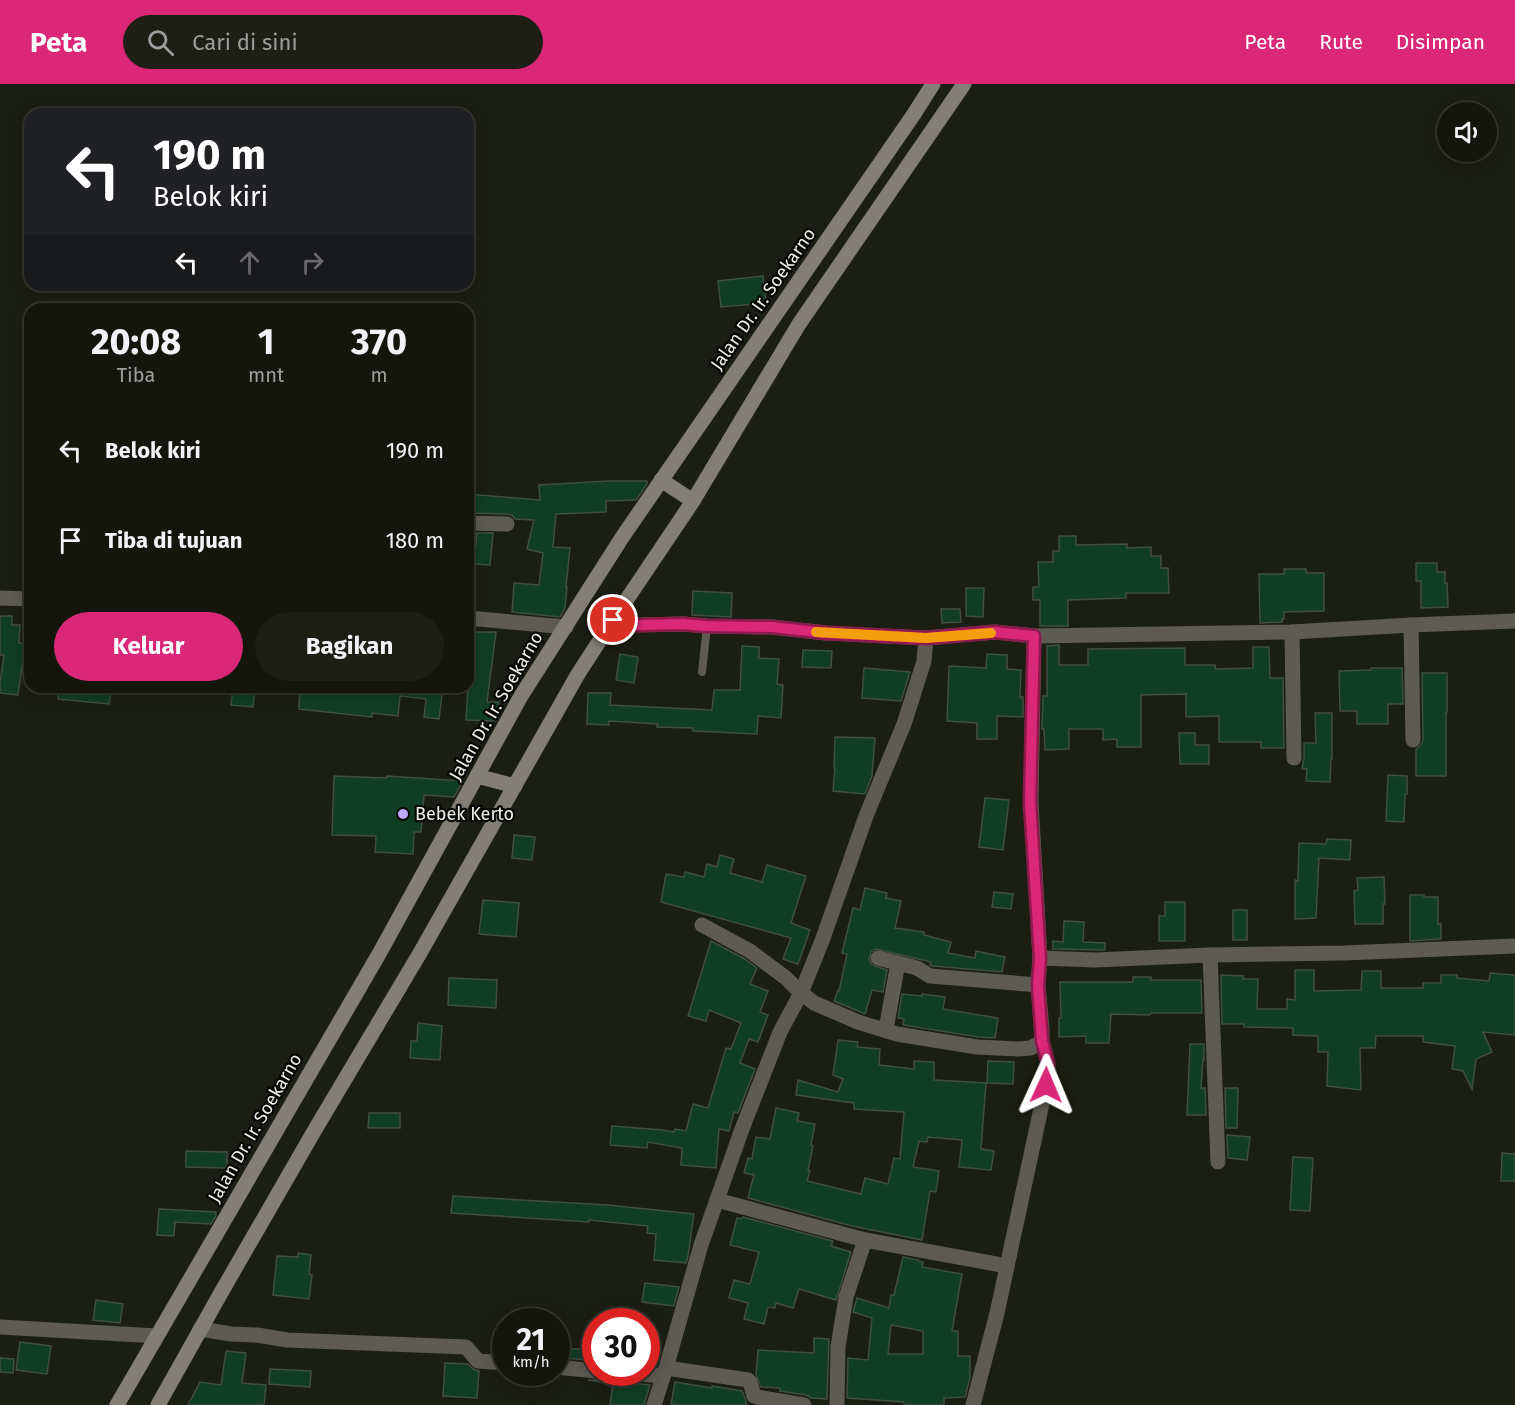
<!DOCTYPE html>
<html lang="id">
<style>
:root{--surface:#14160e;--page:#1d1f17;--text:#f1f3f6;--muted:#9d9f9e;--line:#33352e;--accent:#db2777}
body{margin:0;font-family:"Fira Sans",sans-serif;background:var(--page);color:var(--text);height:100vh;display:flex;flex-direction:column;font-size:22px;white-space:nowrap}
*{box-sizing:border-box;margin:0}
p{font-size:20px;color:var(--muted)}
.icon{flex:none;width:33px;height:33px;fill:none;stroke:currentColor;stroke-width:2;stroke-linecap:round;stroke-linejoin:round}
.map{position:relative;flex:1;overflow:hidden}
.side{position:absolute;left:24px;top:219px;width:450px;height:390px;display:flex;flex-direction:column;background:var(--surface);border-radius:18px;box-shadow:0 3px 15px #0003,0 0 0 2px var(--line)}
.side>*{flex:none}
.banner{position:absolute;left:24px;top:24px;width:450px;height:183px;border-radius:18px;box-shadow:0 3px 15px #0003,0 0 0 2px var(--line);background:#202124;color:#fff;overflow:hidden}
.buttons{position:absolute;left:1437px;top:18px;display:grid;gap:12px}
.buttons a{display:grid;place-items:center;width:60px;height:60px;border-radius:50%;background:var(--surface);box-shadow:0 3px 15px #0003,0 0 0 2px var(--line);font-size:30px}
.speed{position:absolute;left:492px;top:1224px;display:flex;gap:12px;font-size:30px;font-weight:700;text-align:center}
.speed>*{display:grid;place-content:center;width:78px;height:78px;border-radius:50%;background:var(--surface);box-shadow:0 3px 15px #0003,0 0 0 2px var(--line);line-height:1}
.speed small{font-size:15px;font-weight:400}
.speed .limit{border:9px solid #d22;background:#fff;color:#111}
.pin{position:absolute;display:grid;place-items:center;width:51px;height:51px;color:#fff;margin:-26px;border:3px solid #fff;border-radius:50%;box-shadow:0 2px 6px #0007}
.me{position:absolute;width:66px;margin:-33px;rotate:1deg;stroke-linejoin:round;filter:drop-shadow(0 0 4px #0008)}
.turn{display:flex;align-items:center;gap:21px;height:126px;padding:0 30px;font-size:27px}
.turn .icon{width:78px;height:78px;stroke-width:2.5}
.turn b{display:block;font-size:42px;line-height:51px}
.lanes{display:flex;align-items:center;height:57px;padding:0 30px;background:#0003;justify-content:center;gap:30px;direction:ltr}
.lanes .off{opacity:.35}
.eta{display:flex;justify-content:space-evenly;align-items:center;height:102px;text-align:center}
.eta b{font-size:36px;font-weight:700;line-height:42px}
.primary-button{display:flex;gap:12px;margin-top:auto;padding:12px 30px}
.primary-button a{flex:1;height:69px;border-radius:36px;background:var(--accent);color:#fff;font-size:24px;font-weight:700;line-height:69px;text-align:center}
.primary-button a+a{background:var(--page);color:var(--text)}
ul{padding:0;list-style:none}
li{display:flex;align-items:center;gap:18px;height:90px;padding:0 30px}
li div{flex:1}
li b{display:block;font-size:22px}
li em{font-style:normal}
header{display:flex;align-items:center;gap:36px;box-sizing:border-box;height:84px;padding:0 30px;background:var(--accent);color:#fff}
header strong{font-size:28px}
nav{display:flex;gap:33px;margin-inline-start:auto;font-size:21px}
.search{width:420px;height:54px;background:var(--page);display:flex;align-items:center;gap:15px;box-sizing:border-box;padding:0 21px;border-radius:33px;color:var(--muted);font-size:22px}
.map>svg:first-child{display:block}
.building{fill:#103e24;stroke:#414e45;stroke-width:1.5;fill-rule:evenodd}
.lines{fill:none;stroke-linecap:round;stroke-linejoin:round}
.lane{stroke:#5e5b55;stroke-width:8}
.street{stroke:#5e5b55;stroke-width:15}
.secondary{stroke:#837f75;stroke-width:15}
.route-casing{stroke:#8e194d;stroke-width:15}
.route{stroke:#db2777;stroke-width:10}
.slow{stroke:#f59e0b;stroke-width:10}
.poi-dot{fill:#baaaf7;stroke:#070804;stroke-width:2}
.labels{text-anchor:middle;stroke-width:4.5;stroke-linejoin:round;paint-order:stroke}
.street-label{font-size:18px;fill:#edf0e8;stroke:#070804}
.poi-label{font-size:18px;fill:#edf0e8;stroke:#070804;text-anchor:start}
</style>
<header>
<strong>Peta</strong>
<div class="search"><svg class="icon" aria-label="search" viewBox="0 0 24 24"><circle cx="10" cy="10" r="6"/><path d="M15 15l6 6"/></svg>Cari di sini</div>
<nav><a>Peta</a><a>Rute</a><a>Disimpan</a></nav>
</header>
<div class="map">
<svg width="1515" height="1321" viewBox="0 0 1515 1321">
<rect width="100%" height="100%" fill="#1b1e13"/>
<!-- building -->
<g class="building">
<polygon points="763,192 766,219 721,223 718,197"/>
<polygon points="609,397 647,397 647,400 636,416 606,417 606,428 556,430 553,463 570,464 566,503 567,503 565,524 560,533 512,528 514,499 539,501 543,469 527,465 534,436 515,435 512,431 507,430 468,429 468,410 540,416 539,401"/>
<polygon points="477,449 493,449 490,481 474,480"/>
<polygon points="1059,452 1076,452 1076,461 1127,460 1127,464 1151,463 1151,472 1161,472 1161,484 1168,484 1169,509 1126,509 1126,514 1068,516 1068,542 1040,542 1040,516 1033,516 1033,503 1039,503 1038,478 1053,478 1053,467 1059,467"/>
<polygon points="1416,479 1437,479 1437,488 1445,488 1445,499 1447,499 1448,523 1421,524 1421,497 1416,497"/>
<polygon points="1284,485 1306,485 1306,489 1324,489 1324,527 1284,528 1284,535 1282,535 1282,538 1260,539 1259,490 1284,490"/>
<polygon points="966,504 984,504 983,533 966,532"/>
<polygon points="693,507 732,509 731,533 692,531"/>
<polygon points="941,525 960,525 961,538 942,539"/>
<polygon points="0,532 12,532 12,541 20,541 19,559 25,560 18,611 0,609 0,599 4,571 0,571"/>
<polygon points="468,548 496,548 487,618 499,618 498,633 496,637 466,636 468,603"/>
<polygon points="1059,561 1059,581 1088,581 1088,565 1185,564 1185,581 1215,581 1216,585 1253,584 1253,563 1269,563 1270,594 1283,594 1284,664 1261,664 1261,658 1219,658 1219,632 1186,633 1186,610 1141,611 1141,663 1117,663 1117,655 1103,656 1103,645 1069,645 1069,665 1045,666 1044,645 1042,645 1043,612 1047,612 1047,562"/>
<polygon points="742,562 759,563 759,574 779,575 777,600 783,601 781,634 758,632 757,650 693,647 693,644 657,643 658,640 609,637 609,641 587,640 588,609 611,609 610,621 712,626 714,606 740,606"/>
<polygon points="803,566 832,567 831,584 802,583"/>
<polygon points="620,570 638,573 634,599 616,596"/>
<polygon points="987,570 1007,571 1007,585 1021,586 1020,613 1023,613 1023,633 997,632 997,655 977,655 977,639 947,637 949,582 986,584"/>
<polygon points="864,584 910,588 901,617 862,614"/>
<polygon points="1371,584 1402,584 1403,620 1388,620 1388,640 1357,640 1357,627 1340,627 1339,587 1371,586"/>
<polygon points="1422,589 1447,589 1447,628 1446,628 1446,692 1416,692 1416,665 1421,661 1423,656"/>
<polygon points="59,603 112,603 109,620 58,615"/>
<polygon points="233,603 255,603 253,623 231,621"/>
<polygon points="300,603 443,603 439,635 424,633 426,615 400,612 398,632 372,629 372,633 299,625"/>
<polygon points="1315,629 1332,629 1332,675 1331,675 1330,698 1306,697 1307,685 1302,685 1304,674 1304,659 1316,659"/>
<polygon points="1179,649 1195,649 1195,661 1209,661 1209,680 1180,680"/>
<polygon points="835,653 875,654 872,692 865,710 833,707 835,684 834,684"/>
<polygon points="1388,691 1407,692 1407,710 1405,710 1404,738 1386,737"/>
<polygon points="334,692 386,694 387,692 463,697 454,713 424,711 421,748 414,748 413,770 375,768 376,752 332,751"/>
<polygon points="985,714 1009,716 1003,766 979,763"/>
<polygon points="514,751 535,753 532,776 512,774"/>
<polygon points="1327,755 1351,756 1350,776 1319,774 1316,834 1295,835 1295,796 1298,797 1299,759 1326,760"/>
<polygon points="720,771 734,775 730,789 762,798 767,781 806,792 791,839 810,846 798,880 783,875 791,854 661,818 666,790 684,793 685,788 704,793 707,780 717,783"/>
<polygon points="1384,793 1385,820 1383,820 1383,840 1355,840 1354,807 1358,806 1357,794"/>
<polygon points="865,804 887,809 886,814 901,817 895,844 924,848 924,851 951,858 948,869 975,874 976,867 1005,873 1002,888 933,882 930,881 931,878 876,865 871,868 869,876 872,881 887,886 883,908 872,906 865,930 834,917 838,906 839,907 847,870 842,869 853,824 860,826"/>
<polygon points="994,808 1013,810 1011,825 992,823"/>
<polygon points="1410,811 1424,811 1424,813 1438,813 1438,840 1441,840 1441,855 1410,857"/>
<polygon points="483,816 519,819 516,853 479,850"/>
<polygon points="1165,818 1185,818 1185,857 1159,857 1159,832 1165,832"/>
<rect x="1233" y="826" width="14" height="30"/>
<polygon points="1064,837 1084,838 1083,858 1105,859 1105,866 1053,865 1053,857 1063,858"/>
<polygon points="711,857 745,875 757,884 750,900 768,907 760,928 768,931 758,958 749,955 740,979 755,985 738,1029 734,1028 729,1047 719,1045 716,1084 681,1081 682,1064 648,1058 647,1064 610,1061 612,1042 663,1046 674,1048 675,1045 686,1047 693,1020 708,1024 726,964 731,965 741,939 709,926 706,937 688,932"/>
<polygon points="1295,886 1314,886 1314,907 1361,906 1362,887 1381,887 1381,904 1423,904 1423,899 1441,899 1441,891 1457,891 1457,894 1489,897 1490,889 1515,891 1515,951 1483,948 1492,968 1476,975 1472,1005 1463,987 1452,985 1455,962 1423,958 1423,952 1376,952 1375,964 1360,964 1361,1006 1327,1002 1328,968 1318,968 1318,952 1293,951 1293,944 1244,943 1244,940 1222,940 1221,891 1243,892 1243,895 1258,895 1257,925 1287,925 1287,915 1295,916"/>
<polygon points="1133,893 1151,893 1151,896 1201,896 1202,929 1151,929 1150,931 1111,930 1109,959 1086,959 1086,952 1059,953 1059,934 1061,934 1060,898 1133,898"/>
<polygon points="449,894 497,896 496,924 448,921"/>
<polygon points="902,910 922,912 922,910 945,913 943,925 998,934 995,954 978,953 903,941 904,935 898,934"/>
<polygon points="418,939 442,942 440,976 410,974 411,957 417,957"/>
<polygon points="838,956 858,958 857,963 880,965 879,981 914,985 914,977 934,978 934,996 986,999 981,1065 994,1067 991,1086 959,1083 962,1056 928,1053 927,1058 919,1057 913,1083 939,1087 936,1108 930,1107 922,1156 852,1142 748,1114 754,1091 744,1089 748,1074 752,1075 756,1053 770,1055 776,1024 799,1029 797,1037 815,1040 811,1061 813,1062 808,1086 810,1087 807,1097 861,1110 865,1094 888,1100 894,1074 900,1075 904,1028 854,1025 854,1019 796,1011 798,996 838,1008 843,995 833,991"/>
<polygon points="1190,960 1204,960 1204,976 1203,975 1201,1004 1205,1004 1206,1031 1187,1031"/>
<polygon points="988,977 1014,978 1013,1000 987,999"/>
<polygon points="1225,1004 1238,1004 1237,1044 1226,1044"/>
<polygon points="369,1029 400,1029 400,1044 368,1044"/>
<polygon points="1227,1051 1250,1053 1247,1076 1228,1074"/>
<polygon points="186,1067 227,1068 227,1084 186,1083"/>
<polygon points="1502,1069 1515,1070 1515,1097 1501,1097"/>
<polygon points="1293,1073 1313,1074 1310,1127 1290,1126"/>
<polygon points="453,1112 608,1121 694,1130 688,1172 686,1179 654,1176 656,1150 647,1149 648,1142 589,1136 589,1138 451,1129"/>
<polygon points="159,1125 216,1128 216,1132 211,1140 175,1138 174,1152 157,1151"/>
<polygon points="743,1133 833,1157 831,1162 851,1168 836,1216 799,1205 793,1224 776,1219 775,1224 768,1223 764,1240 744,1235 748,1219 729,1214 734,1196 750,1200 759,1168 730,1161 737,1134 742,1135"/>
<polygon points="298,1169 311,1171 309,1190 312,1191 309,1215 273,1211 277,1172 298,1173"/>
<path d="M903,1173L918,1176V1177L923,1178L922,1183L962,1190L952,1247H958V1272H970V1294L965,1313L944,1314V1321H904V1318L847,1314L848,1274L868,1276L872,1234L853,1228L857,1214L889,1224L891,1211H894ZM891,1241L923,1247V1270H888Z"/>
<polygon points="645,1199 679,1203 674,1222 642,1218"/>
<polygon points="96,1216 123,1220 120,1239 93,1236"/>
<polygon points="814,1254 829,1255 827,1315 811,1314 806,1311 780,1307 780,1304 761,1303 756,1291 758,1266 814,1269"/>
<polygon points="20,1258 51,1262 47,1290 16,1286"/>
<polygon points="556,1264 596,1266 596,1277 556,1273"/>
<polygon points="226,1267 246,1269 242,1299 266,1301 264,1321 188,1321 200,1298 221,1301"/>
<polygon points="0,1274 14,1275 13,1289 0,1288"/>
<polygon points="445,1279 468,1280 473,1285 479,1287 477,1314 443,1312"/>
<polygon points="270,1285 311,1287 310,1303 269,1300"/>
<polygon points="606,1288 607,1288 611,1296 616,1298 650,1301 644,1321 610,1321 613,1300 588,1296 599,1296 604,1293"/>
<polygon points="675,1298 712,1304 712,1302 742,1307 746,1317 746,1321 671,1321"/>
</g>
<g class="lines">
<!-- lane -->
<polyline class="lane" points="702,588 707,542"/>
<!-- street -->
<g class="street">
<polyline points="468,439 507,440"/>
<polyline points="0,514 30,515"/>
<polyline points="468,534 566,543"/>
<polyline points="613,536 637,541 683,540 707,542 772,543 826,549 926,554 995,548 1034,552 1292,548 1411,541 1515,537"/>
<polyline points="1411,541 1413,656"/>
<polyline points="1292,548 1294,674"/>
<polyline points="1034,552 1031,718 1040,874"/>
<polyline points="702,841 750,867 786,894 801,909 814,919 858,938 897,950 977,963 1018,965 1031,964 1042,957 1042,945 1038,901 1040,874 1095,876 1210,871 1344,869 1515,862"/>
<polyline points="1210,871 1218,1078"/>
<polyline points="878,874 917,884 930,892 1038,901"/>
<polyline points="886,945 898,879"/>
<polyline points="717,1116 865,1156 1007,1182"/>
<polyline points="0,1243 157,1252"/>
<polyline points="200,1245 231,1250 257,1251 287,1256 466,1263 478,1277 506,1279"/>
<polyline points="556,1283 596,1287"/>
<polyline points="666,1284 748,1296 750,1298 754,1312 757,1313 804,1321"/>
<polyline points="617,1288 663,1292"/>
<polyline points="654,1321 666,1284 701,1161 742,1045 780,948 801,909 822,857 866,732 904,640 924,577 926,554"/>
<polyline points="837,1321 838,1263 846,1213 865,1156"/>
<polyline points="973,1321 997,1229 1046,1001 1048,979 1042,957"/>
</g>
<!-- secondary -->
<g class="secondary">
<polyline points="661,396 693,417"/>
<polyline points="477,692 515,702"/>
<polyline points="117,1321 379,870 521,612 623,452 914,30 933,0"/>
<polyline points="158,1321 222,1207 313,1049 420,869 578,590 613,536 693,417 799,240 964,0"/>
</g>
</g>
<g class="lines">
<!-- route casing -->
<g class="route-casing">
<polyline id="route" points="613,536 637,541 683,540 706,542 772,543 826,549 926,554 995,548 1034,552 1030,718 1040,874 1038,902 1042,957 1048,979 1046,1001"/>
</g>
<!-- route -->
<use href="#route" class="route"/>
<!-- slow -->
<polyline class="slow" points="816,548 926,554 991,549"/>
</g>
<!-- markers -->
<circle class="poi-dot" cx="403" cy="730" r="6"/>
<g class="labels">
<!-- street labels -->
<g class="street-label">
<text transform="translate(763 215) rotate(-55)" y="6">Jalan Dr. Ir. Soekarno</text>
<text transform="translate(496 622) rotate(-60)" y="6">Jalan Dr. Ir. Soekarno</text>
<text transform="translate(255 1044) rotate(-60)" y="6">Jalan Dr. Ir. Soekarno</text>
</g>
<!-- poi labels -->
<g class="poi-label">
<text x="415" y="736">Bebek Kerto</text>
</g>
</g>
</svg>
<div class="buttons">
<a><svg class="icon" aria-label="sound" viewBox="0 0 24 24"><path d="M4 9h4l5-4v14l-5-4H4zM17 9q2 3 0 6"/></svg></a>
</div>
<div class="speed"><div>21<small>km/h</small></div><div class="limit">30</div></div>
<div class="pin" style="left:613px;top:536px;background:#d93025"><svg class="icon" aria-label="arrive" viewBox="0 0 24 24"><path d="M6 21V4h12l-3 4 3 4H6"/></svg></div>
<svg class="me" style="left:1046px;top:1001px" viewBox="-20 -20 40 40"><path d="M0-17L14 15 0 8-14 15z" fill="#db2777" stroke="#fff" stroke-width="4"/></svg>
<div class="banner">
<div class="turn"><svg class="icon" aria-label="left" viewBox="0 0 24 24"><path d="M17 20v-9H6M10 6l-5 5 5 5"/></svg><div><b>190 m</b>Belok kiri</div></div>
<div class="lanes"><svg class="icon" aria-label="left" viewBox="0 0 24 24"><path d="M17 20v-9H6M10 6l-5 5 5 5"/></svg><svg class="icon off" aria-label="ahead" viewBox="0 0 24 24"><path d="M12 20V5M6 11l6-6 6 6"/></svg><svg class="icon off" aria-label="right" viewBox="0 0 24 24"><path d="M7 20v-9h11M14 6l5 5-5 5"/></svg></div>
</div>
<section class="side">
<div class="eta">
<div><b>20:08</b><p>Tiba</p></div>
<div><b>1</b><p>mnt</p></div>
<div><b>370</b><p>m</p></div>
</div>
<ul>
<li><svg class="icon" aria-label="left" viewBox="0 0 24 24"><path d="M17 20v-9H6M10 6l-5 5 5 5"/></svg><div><b>Belok kiri</b></div><em>190 m</em></li>
<li><svg class="icon" aria-label="arrive" viewBox="0 0 24 24"><path d="M6 21V4h12l-3 4 3 4H6"/></svg><div><b>Tiba di tujuan</b></div><em>180 m</em></li>
</ul>
<div class="primary-button"><a>Keluar</a><a>Bagikan</a></div>
</section>
</div>
